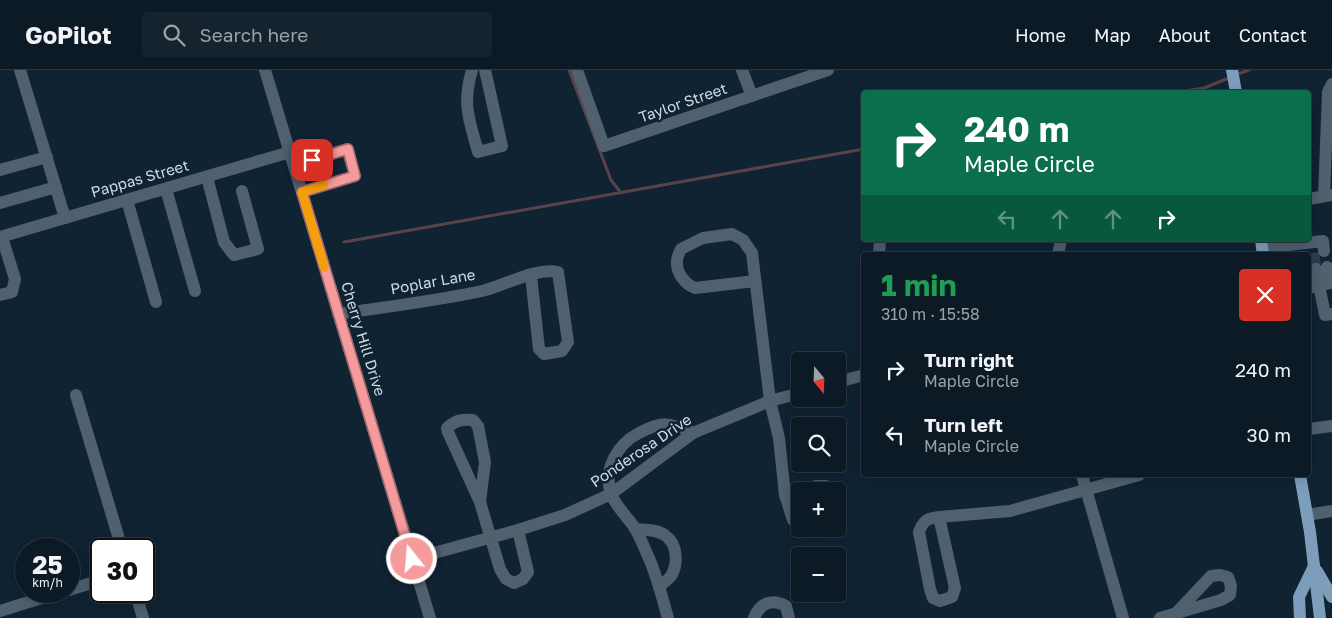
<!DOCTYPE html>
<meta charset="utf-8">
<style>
:root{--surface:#0c1a26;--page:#15232e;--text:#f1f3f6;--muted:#9aa1a7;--line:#2c3843}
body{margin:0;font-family:"Golos Text",sans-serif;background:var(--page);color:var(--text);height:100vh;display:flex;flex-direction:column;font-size:19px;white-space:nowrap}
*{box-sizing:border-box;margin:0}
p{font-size:16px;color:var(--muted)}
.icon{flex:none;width:28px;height:28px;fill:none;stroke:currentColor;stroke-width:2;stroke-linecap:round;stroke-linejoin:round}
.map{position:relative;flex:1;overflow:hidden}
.side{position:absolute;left:861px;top:182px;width:450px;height:225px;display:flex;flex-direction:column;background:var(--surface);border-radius:5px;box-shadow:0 2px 12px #0003,0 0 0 1px var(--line)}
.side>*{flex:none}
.top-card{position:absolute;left:861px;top:20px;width:450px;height:152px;border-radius:5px;box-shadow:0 2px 12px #0003,0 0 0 1px var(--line);background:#0b6e4f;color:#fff;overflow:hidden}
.needle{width:32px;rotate:161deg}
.controls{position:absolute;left:791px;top:282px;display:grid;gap:10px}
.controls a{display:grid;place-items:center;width:55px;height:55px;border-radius:5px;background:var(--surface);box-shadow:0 2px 12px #0003,0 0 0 1px var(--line);font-size:25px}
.speed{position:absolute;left:15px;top:468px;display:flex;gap:10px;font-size:25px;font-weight:700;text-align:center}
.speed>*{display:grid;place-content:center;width:65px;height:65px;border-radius:50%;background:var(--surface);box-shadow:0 2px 12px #0003,0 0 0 1px var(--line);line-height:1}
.speed small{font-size:12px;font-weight:400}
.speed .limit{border:2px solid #111;border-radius:8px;background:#fff;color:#111}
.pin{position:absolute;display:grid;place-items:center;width:42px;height:42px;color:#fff;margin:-21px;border-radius:10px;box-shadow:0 2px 8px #0006}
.me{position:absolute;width:55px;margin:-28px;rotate:343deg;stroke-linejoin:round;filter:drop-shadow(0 0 4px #0008)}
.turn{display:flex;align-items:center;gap:18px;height:105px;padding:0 20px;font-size:22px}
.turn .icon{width:65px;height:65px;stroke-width:2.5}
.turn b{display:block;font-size:35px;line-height:42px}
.lanes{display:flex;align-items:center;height:48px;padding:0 20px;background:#0003;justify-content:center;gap:25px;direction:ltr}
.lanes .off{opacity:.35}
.round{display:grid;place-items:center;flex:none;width:52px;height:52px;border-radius:5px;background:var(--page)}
.head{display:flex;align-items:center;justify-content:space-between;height:85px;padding:0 20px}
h1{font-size:30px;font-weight:700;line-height:38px;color:#1e9e55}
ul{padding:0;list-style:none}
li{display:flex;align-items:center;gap:15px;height:65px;padding:0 20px}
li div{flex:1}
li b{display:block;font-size:19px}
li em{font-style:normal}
header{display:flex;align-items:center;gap:30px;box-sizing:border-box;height:70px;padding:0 25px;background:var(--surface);border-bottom:1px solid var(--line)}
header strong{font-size:24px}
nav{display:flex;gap:28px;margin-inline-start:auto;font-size:18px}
.search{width:350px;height:45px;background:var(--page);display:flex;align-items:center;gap:12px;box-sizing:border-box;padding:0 18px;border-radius:5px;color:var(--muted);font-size:19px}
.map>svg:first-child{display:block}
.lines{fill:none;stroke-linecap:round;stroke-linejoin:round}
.stream{stroke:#5a4249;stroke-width:3}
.minor-tunnel{stroke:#2c3e4e;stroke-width:12;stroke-dasharray:12 6;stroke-linecap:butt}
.minor{stroke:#50606e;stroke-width:12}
.major{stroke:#7d9ebb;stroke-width:12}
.route-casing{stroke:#9f6567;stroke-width:12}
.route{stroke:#f59b9e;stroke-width:9}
.slow{stroke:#f59e0b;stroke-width:9}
.labels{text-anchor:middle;stroke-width:5;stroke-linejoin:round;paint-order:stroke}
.street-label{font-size:15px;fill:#cedae4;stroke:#102333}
</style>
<header>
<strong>GoPilot</strong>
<div class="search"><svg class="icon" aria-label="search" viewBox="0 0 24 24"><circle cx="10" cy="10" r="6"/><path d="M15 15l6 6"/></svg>Search here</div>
<nav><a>Home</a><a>Map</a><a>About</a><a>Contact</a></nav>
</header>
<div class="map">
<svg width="1332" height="548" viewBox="0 0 1332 548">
<rect width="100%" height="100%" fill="#102333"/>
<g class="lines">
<!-- stream -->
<g class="stream">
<polyline points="569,0 611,110 621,123"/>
<polyline points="1235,5 1249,0"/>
<polyline points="1177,22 1204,18 1229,8"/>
<polyline points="344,172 864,79"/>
</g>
<!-- minor-tunnel -->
<polyline class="minor-tunnel" points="1313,183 1316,199"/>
<!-- minor -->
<g class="minor">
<polyline points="20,0 65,148"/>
<polyline points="265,0 430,548"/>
<path d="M472,0C462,35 469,49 478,82L502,76L485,0"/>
<polyline points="577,0 604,76 828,0"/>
<polyline points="742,0 752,26"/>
<polyline points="294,96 347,79 355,106 302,122"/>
<polyline points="0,100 47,87"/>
<polyline points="207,107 224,172 234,185 258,179 242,121"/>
<polyline points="166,119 195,221"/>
<polyline points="1324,126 1328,22 1332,14"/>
<polyline points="1309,129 1331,125"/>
<polyline points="127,130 156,232"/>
<polyline points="0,133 56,117"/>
<polyline points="0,167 290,82"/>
<polyline points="1262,178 1323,171 1324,181"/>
<polyline points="879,185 880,170"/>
<polyline points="1058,185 1061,170"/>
<polyline points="1316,199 1319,215 1330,213 1327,197"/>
<path d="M755,211L695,218C685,214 676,203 677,191C677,188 679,183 681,179L703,168L732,164L743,170L752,183L770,331L779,368L785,425L793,450L800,448"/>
<polyline points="1309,218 1319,215 1325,245 1332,244"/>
<polyline points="0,225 12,222 15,209 2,167"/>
<path d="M338,244C386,237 435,231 482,221C504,216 536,197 558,202L568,272L562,281L544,284L539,279L531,206"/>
<polyline points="838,312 864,305"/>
<polyline points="76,325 122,479"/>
<polyline points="1309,359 1332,356"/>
<polyline points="1082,405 1123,548"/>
<polyline points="785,425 816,416 826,416 829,421"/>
<path d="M480,432L485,392L478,356L473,350C462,349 456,350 447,358L448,362L480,432L500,499L506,509L514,513L523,509L528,502L518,460"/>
<polyline points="1307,445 1332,441"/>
<path d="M939,447L955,518L952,527L940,531L933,528L930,519L919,462C923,451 927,448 939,447L1010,441L1139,405"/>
<path d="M635,459C645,460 658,459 666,466C678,475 678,495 671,506C668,510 663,513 659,517"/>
<polyline points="412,489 518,460 565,445 611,424 693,363 770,331 800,323"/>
<polyline points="69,520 101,510"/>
<polyline points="135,521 143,548"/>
<polyline points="0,541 64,521"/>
<path d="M668,548C662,527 657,506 648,486C644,477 640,467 635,458C628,448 615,435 611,424C603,400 617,374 639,363C662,351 670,352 693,363"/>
<path d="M754,548C760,533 772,528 786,536L789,548"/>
<polyline points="1160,548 1221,530 1230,525 1231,516 1228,507 1220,505 1211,506 1176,543"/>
</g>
<!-- major -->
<g class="major">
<polyline points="1232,0 1236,22"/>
<polyline points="1261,170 1263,185"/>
<polyline points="1300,405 1310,462 1320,548"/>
<polyline points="1317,501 1332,527"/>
<polyline points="1300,548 1299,527 1314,496"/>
</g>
</g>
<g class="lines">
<!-- route casing -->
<g class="route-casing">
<polyline id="route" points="312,90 348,79 355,106 302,122 412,489"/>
</g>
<!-- route -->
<use href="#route" class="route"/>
<!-- slow -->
<polyline class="slow" points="324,197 302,122 324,115"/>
</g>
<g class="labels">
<!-- street labels -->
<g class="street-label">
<text transform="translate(683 33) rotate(-19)" y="5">Taylor Street</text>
<text transform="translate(140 109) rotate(-16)" y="5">Pappas Street</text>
<text transform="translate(433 212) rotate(-10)" y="5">Poplar Lane</text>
<text transform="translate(363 269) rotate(73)" y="5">Cherry Hill Drive</text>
<text transform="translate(641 381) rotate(-34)" y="5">Ponderosa Drive</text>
</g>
</g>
</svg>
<div class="controls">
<a><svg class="needle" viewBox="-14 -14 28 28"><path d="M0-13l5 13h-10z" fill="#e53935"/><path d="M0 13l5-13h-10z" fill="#9aa1a7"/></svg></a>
<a><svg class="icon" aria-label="search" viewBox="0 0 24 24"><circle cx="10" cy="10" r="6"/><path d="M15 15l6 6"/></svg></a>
<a>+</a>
<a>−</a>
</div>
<div class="speed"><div>25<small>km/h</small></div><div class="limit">30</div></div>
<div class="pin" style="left:312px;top:90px;background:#d93025"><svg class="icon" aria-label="arrive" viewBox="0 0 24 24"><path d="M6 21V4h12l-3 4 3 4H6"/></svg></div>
<svg class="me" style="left:412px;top:489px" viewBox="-20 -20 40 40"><circle r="17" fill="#f59b9e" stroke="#fff" stroke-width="3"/><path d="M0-11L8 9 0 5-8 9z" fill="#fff"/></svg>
<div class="top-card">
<div class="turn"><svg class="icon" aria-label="right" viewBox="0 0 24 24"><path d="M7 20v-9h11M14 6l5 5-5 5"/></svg><div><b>240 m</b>Maple Circle</div></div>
<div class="lanes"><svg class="icon off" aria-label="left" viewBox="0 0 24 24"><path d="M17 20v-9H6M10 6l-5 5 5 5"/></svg><svg class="icon off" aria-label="ahead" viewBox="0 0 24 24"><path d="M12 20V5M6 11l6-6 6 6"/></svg><svg class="icon off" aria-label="ahead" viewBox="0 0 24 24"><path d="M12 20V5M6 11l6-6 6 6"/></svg><svg class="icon" aria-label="right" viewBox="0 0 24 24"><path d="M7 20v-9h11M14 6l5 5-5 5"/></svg></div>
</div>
<section class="side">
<div class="head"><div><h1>1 min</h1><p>310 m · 15:58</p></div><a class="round" style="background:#d93025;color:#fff"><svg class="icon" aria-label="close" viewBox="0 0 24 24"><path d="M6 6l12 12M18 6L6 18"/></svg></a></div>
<ul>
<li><svg class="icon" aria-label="right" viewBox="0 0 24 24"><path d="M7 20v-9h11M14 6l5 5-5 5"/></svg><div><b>Turn right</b><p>Maple Circle</p></div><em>240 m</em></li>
<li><svg class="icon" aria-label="left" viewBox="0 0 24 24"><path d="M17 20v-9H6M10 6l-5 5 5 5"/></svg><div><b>Turn left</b><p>Maple Circle</p></div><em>30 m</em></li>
</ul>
</section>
</div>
